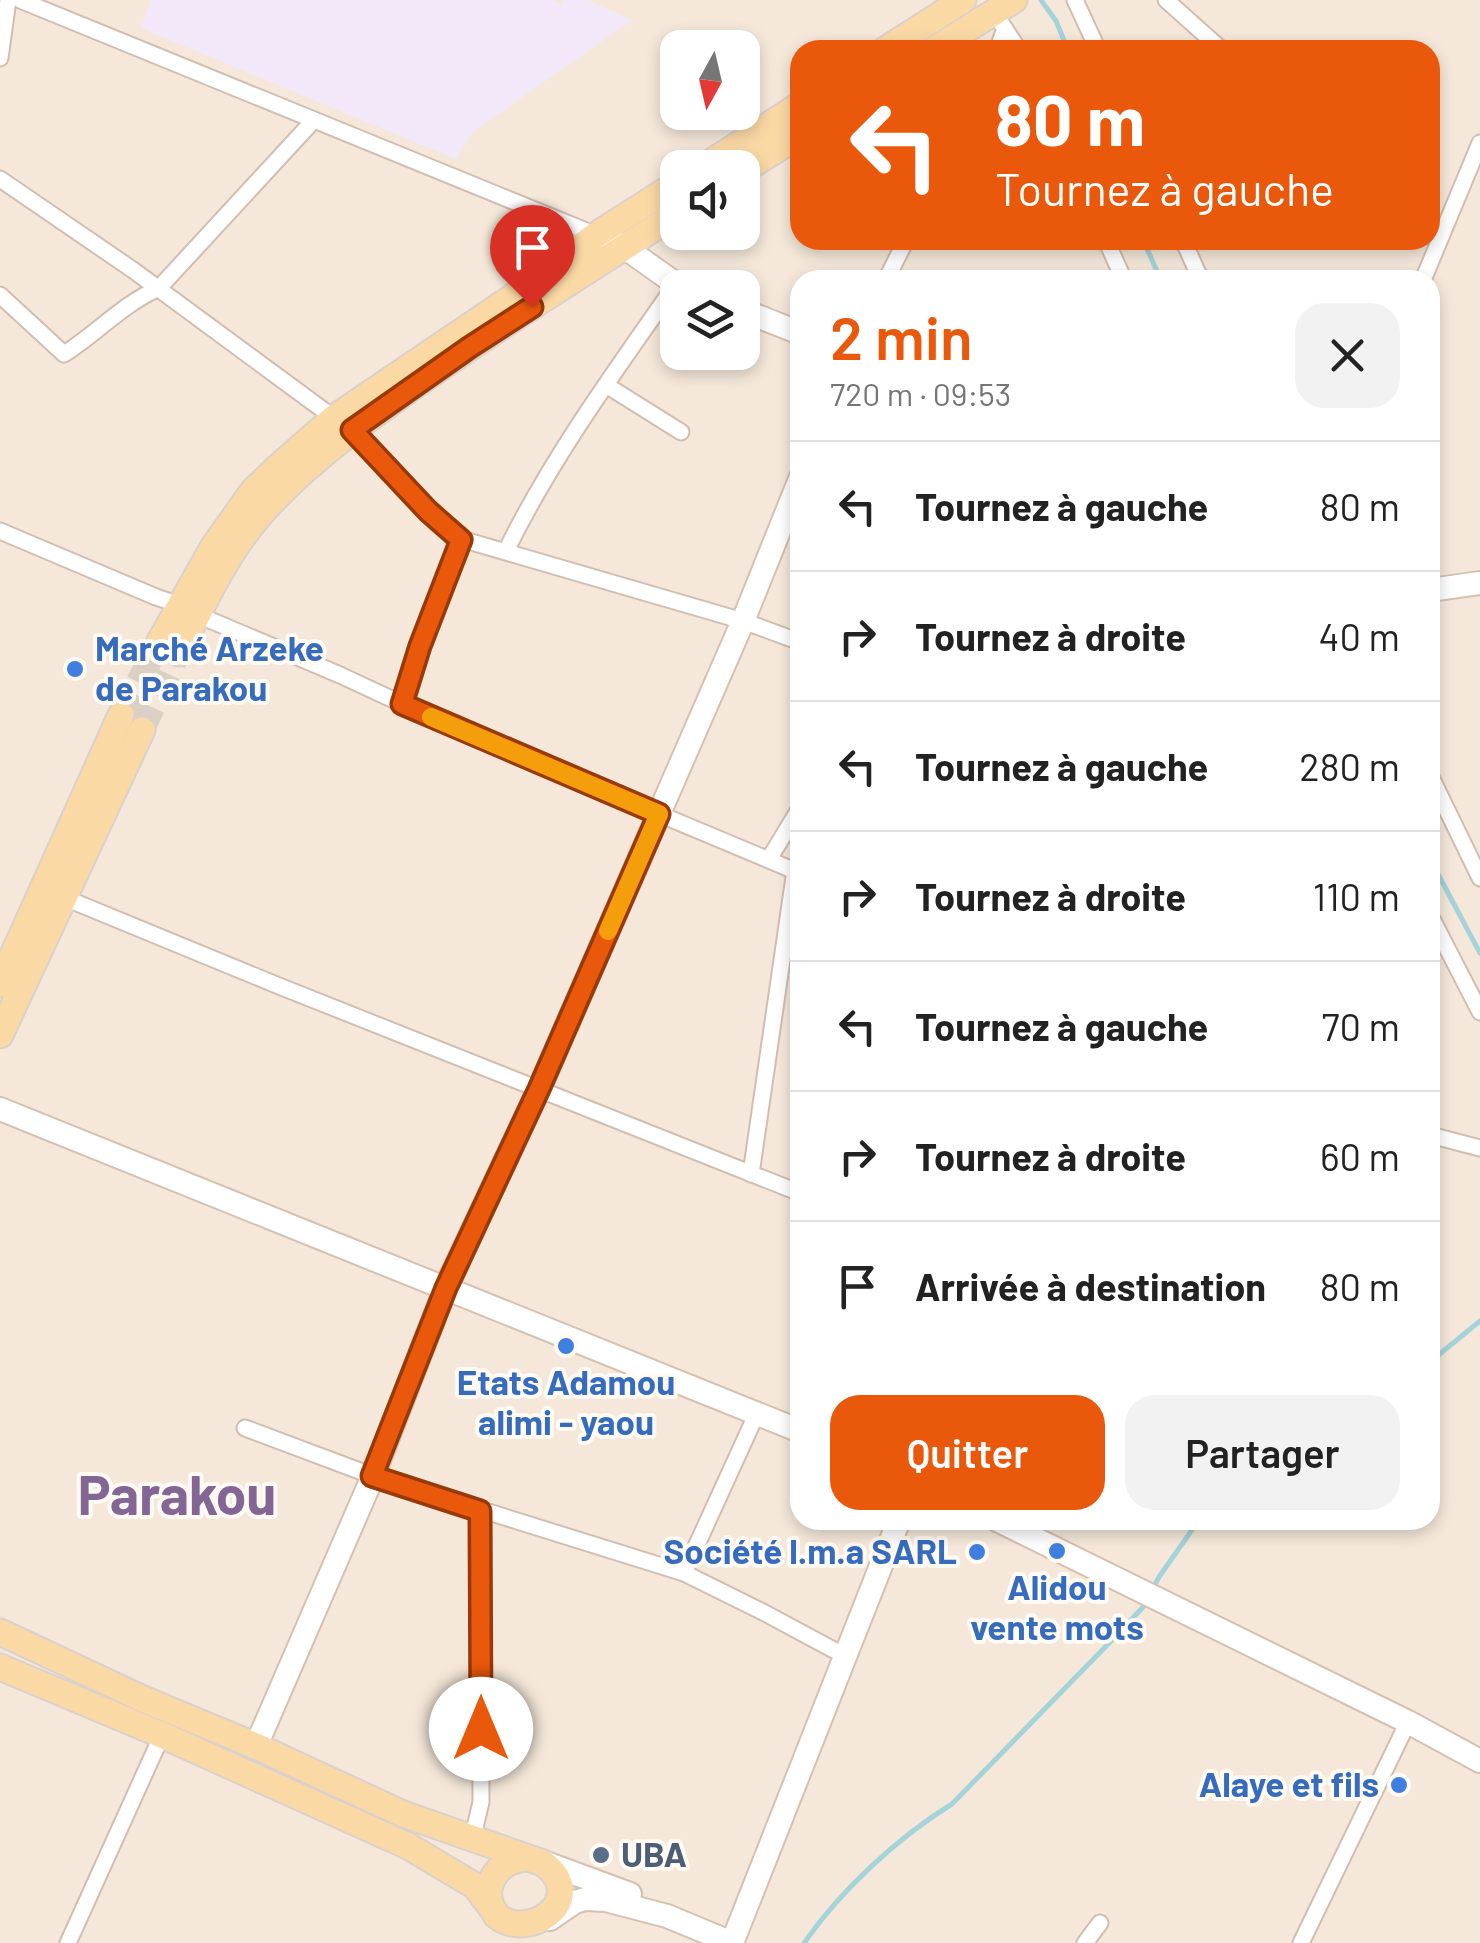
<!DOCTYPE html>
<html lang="fr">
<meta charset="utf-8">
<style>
:root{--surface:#fff;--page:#f2f2f2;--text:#222;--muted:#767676;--line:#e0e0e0;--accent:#ea580c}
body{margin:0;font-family:Barlow,sans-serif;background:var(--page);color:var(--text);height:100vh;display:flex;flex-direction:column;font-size:38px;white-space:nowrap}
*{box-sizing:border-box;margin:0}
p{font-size:32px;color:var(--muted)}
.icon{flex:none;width:55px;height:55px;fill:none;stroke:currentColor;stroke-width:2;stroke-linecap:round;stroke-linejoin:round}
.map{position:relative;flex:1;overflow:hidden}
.side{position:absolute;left:790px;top:270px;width:650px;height:1260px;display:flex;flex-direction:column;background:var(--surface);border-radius:30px;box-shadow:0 5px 15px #0003}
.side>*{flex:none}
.hud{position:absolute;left:790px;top:40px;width:650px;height:210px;border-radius:30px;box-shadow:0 5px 15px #0003;background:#ea580c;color:#fff;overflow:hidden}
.needle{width:65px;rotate:188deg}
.controls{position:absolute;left:660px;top:30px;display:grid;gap:20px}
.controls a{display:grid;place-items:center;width:100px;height:100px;border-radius:20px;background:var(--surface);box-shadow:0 5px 15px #0003;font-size:50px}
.pin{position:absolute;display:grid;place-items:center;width:85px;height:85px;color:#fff;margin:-102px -42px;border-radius:50% 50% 50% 0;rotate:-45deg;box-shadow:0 0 10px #0007}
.pin .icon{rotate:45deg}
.me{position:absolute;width:110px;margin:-55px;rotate:0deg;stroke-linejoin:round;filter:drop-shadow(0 0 8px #0008)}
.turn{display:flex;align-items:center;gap:35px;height:210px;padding:0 40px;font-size:45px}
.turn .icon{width:130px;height:130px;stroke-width:2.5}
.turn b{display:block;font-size:70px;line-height:85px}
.round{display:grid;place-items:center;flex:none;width:105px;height:105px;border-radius:30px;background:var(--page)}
.head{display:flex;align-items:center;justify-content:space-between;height:170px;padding:0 40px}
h1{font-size:60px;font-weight:600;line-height:75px;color:var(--accent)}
.button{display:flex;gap:20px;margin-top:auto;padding:20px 40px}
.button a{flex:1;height:115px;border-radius:30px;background:var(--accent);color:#fff;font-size:40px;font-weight:600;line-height:115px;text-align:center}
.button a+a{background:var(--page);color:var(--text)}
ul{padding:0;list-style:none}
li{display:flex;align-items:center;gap:30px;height:130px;padding:0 40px;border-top:2px solid var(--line)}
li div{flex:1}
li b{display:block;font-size:38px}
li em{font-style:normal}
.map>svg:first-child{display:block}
.residential{fill:#f5e8da;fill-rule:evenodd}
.education{fill:#f3e8fa}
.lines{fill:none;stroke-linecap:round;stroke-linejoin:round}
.stream{stroke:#a5d3da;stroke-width:5}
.primary-tunnel{stroke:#dcd0c4;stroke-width:25;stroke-dasharray:25 12;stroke-linecap:butt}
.street-casing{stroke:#d1beb0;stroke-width:19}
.secondary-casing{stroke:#d6c0b0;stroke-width:26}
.primary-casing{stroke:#dad1cd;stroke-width:29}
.street{stroke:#fff;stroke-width:15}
.secondary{stroke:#fff;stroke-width:22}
.primary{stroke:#fbd9a5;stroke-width:25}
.route-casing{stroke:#983908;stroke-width:25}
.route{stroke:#ea580c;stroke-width:18}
.slow{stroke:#f59e0b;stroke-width:18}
.shop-dot{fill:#3f7fe0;stroke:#fffaf3;stroke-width:4}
.service-dot{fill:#5c6f8a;stroke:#fffaf3;stroke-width:4}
.labels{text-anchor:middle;stroke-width:8;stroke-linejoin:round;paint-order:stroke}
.shop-label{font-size:35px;font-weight:bold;fill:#366cbe;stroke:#fffaf3}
.service-label{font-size:35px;font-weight:bold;fill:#4e5e75;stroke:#fffaf3;text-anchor:start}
.town-label{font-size:55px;font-weight:bold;fill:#846695;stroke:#fffaf3}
</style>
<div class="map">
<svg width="1480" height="1943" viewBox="0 0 1480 1943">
<rect width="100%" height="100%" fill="#fdf6ec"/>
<!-- residential -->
<path class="residential" d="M0,0H1480V1943H0ZM678,48H742V112H678ZM800,50H1430V240H800ZM678,168H742V232H678ZM800,280H1430V1520H800ZM678,288H742V352H678Z"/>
<!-- education -->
<polygon class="education" points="151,0 553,0 561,4 563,0 587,0 632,20 474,131 456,159 141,28"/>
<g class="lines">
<!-- stream -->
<g class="stream">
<polyline points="1041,0 1056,21 1068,50"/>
<polyline points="1143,240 1161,280"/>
<polyline points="1430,859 1480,953"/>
<polyline points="1430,1362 1480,1321"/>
<polyline points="1152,1590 1159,1577 1199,1520"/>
<path d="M804,1943C841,1890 897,1838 952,1804L1116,1636L1143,1607L1147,1600"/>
</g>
<!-- primary-tunnel -->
<g class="primary-tunnel">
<polyline points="121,715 159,643"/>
<polyline points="142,730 178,653"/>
</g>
<!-- street casing -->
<g class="street-casing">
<g id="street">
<polyline points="20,0 596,235"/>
<polyline points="1075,0 1098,50"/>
<polyline points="1166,0 1222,50"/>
<polyline points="993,11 1005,29 997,50"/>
<polyline points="1005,29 1019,50"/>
<polyline points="0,58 8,0"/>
<polyline points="0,179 133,270 334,418"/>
<polyline points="1106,240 1124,280"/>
<polyline points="1183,240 1201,280"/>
<polyline points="886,280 906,240"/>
<polyline points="1423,280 1480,143"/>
<path d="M0,295L64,354C97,333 123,304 159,288L314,120"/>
<polyline points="606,385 681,432"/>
<polyline points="352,430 428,511 461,539 743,621 800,642"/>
<polyline points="0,531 156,597 180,605"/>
<path d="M506,551C552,457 616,370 676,284"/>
<polyline points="198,615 340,675 456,729 800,873"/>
<polyline points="402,704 420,646 461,539"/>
<polyline points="1430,775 1480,878"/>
<polyline points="769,859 800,808"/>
<polyline points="65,898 279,986 800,1193"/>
<polyline points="1430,915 1480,1012"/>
<polyline points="1430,1135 1480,1148"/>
<polyline points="751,1174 795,870"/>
<polyline points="245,1428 373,1476 684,1573 763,1612 845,1656"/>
<polyline points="684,1573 757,1413"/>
<polyline points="472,1840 481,1802 480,1511"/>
<polyline points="68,1943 162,1735"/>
<polyline points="1085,1943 1100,1923"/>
<polyline points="1301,1943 1408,1722"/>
</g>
</g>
<!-- secondary casing -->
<g class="secondary-casing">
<g id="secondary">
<polyline points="612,242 624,247 676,284 684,288"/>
<polyline points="742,310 800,333"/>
<polyline points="1430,590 1480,583"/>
<polyline points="0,1109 800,1431"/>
<polyline points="997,1520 1408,1722 1480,1761"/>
<polyline points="256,1746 373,1476 446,1287 539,1089 743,621 800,479"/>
<polyline points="538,1860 630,1894"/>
<polyline points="550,1919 575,1902 585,1899 606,1900 667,1916 732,1943"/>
<polyline points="732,1943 899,1520"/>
</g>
</g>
<!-- primary casing -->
<g class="primary-casing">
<g id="primary">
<polyline points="885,50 963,0"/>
<polyline points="933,50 1014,0"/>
<polyline points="702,168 800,105"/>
<polyline points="742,171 800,135"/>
<polyline points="159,643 214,546 253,491 277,468 334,418 523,290 596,235 678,183"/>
<path d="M178,653C202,607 225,555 259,516C304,464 361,424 417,384C502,324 590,269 678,213"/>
<polyline points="0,984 121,715"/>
<polyline points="0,1035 142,730"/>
<path d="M0,1632L143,1699L256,1746L403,1814L543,1863C591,1899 528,1943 496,1915C490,1906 487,1895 490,1885C495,1868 509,1860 525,1858"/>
<polyline points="0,1667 162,1735 408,1846 475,1886 494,1911"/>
</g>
</g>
<!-- street -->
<use href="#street" class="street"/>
<!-- secondary -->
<use href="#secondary" class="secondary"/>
<!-- primary -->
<use href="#primary" class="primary"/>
</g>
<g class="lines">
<!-- route casing -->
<g class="route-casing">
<polyline id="route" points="481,1729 480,1511 372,1476 446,1288 539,1089 659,814 402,704 420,646 461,540 428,511 352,430 470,347 532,307"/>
</g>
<!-- route -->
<use href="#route" class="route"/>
<!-- slow -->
<polyline class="slow" points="431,717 659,814 608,931"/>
</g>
<!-- markers -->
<g class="shop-dot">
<circle cx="75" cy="669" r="10"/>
<circle cx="566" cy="1346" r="10"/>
<circle cx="1057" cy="1551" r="10"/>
<circle cx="977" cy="1552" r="10"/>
<circle cx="1399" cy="1785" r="10"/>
</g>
<circle class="service-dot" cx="601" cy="1855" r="10"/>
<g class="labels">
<!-- shop labels -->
<g class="shop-label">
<text x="95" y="661" text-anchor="start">Marché Arzeke<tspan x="95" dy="40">de Parakou</tspan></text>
<text x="566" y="1395">Etats Adamou<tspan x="566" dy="40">alimi - yaou</tspan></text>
<text x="957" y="1564" text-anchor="end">Société l.m.a SARL</text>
<text x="1057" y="1600">Alidou<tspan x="1057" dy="40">vente mots</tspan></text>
<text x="1379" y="1797" text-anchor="end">Alaye et fils</text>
</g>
<!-- service labels -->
<g class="service-label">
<text x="621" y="1867">UBA</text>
</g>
<!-- town labels -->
<g class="town-label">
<text x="177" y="1515">Parakou</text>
</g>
</g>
</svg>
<div class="controls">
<a><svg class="needle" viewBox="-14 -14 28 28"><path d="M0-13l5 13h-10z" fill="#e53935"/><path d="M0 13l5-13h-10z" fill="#767676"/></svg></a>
<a><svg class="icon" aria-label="sound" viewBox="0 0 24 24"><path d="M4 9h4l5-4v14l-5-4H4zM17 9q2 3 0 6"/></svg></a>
<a><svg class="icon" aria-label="layers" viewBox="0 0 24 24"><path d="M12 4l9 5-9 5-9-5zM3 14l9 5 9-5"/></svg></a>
</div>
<div class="pin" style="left:532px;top:307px;background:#d93025"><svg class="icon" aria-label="arrive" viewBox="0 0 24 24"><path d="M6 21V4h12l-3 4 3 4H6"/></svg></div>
<svg class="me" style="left:481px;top:1729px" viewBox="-20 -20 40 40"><circle r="19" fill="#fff"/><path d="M0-13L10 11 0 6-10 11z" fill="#ea580c"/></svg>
<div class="hud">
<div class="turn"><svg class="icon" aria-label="left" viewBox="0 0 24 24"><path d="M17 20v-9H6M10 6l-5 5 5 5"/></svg><div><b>80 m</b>Tournez à gauche</div></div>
</div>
<section class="side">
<div class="head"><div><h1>2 min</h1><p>720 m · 09:53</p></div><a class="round"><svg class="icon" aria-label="close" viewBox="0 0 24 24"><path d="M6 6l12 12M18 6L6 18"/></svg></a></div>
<ul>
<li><svg class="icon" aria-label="left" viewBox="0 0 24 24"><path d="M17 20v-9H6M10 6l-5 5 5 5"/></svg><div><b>Tournez à gauche</b></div><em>80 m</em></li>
<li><svg class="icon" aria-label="right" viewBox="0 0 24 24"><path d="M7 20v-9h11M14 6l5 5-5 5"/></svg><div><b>Tournez à droite</b></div><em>40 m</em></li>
<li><svg class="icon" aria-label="left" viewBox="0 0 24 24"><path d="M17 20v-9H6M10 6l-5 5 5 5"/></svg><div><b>Tournez à gauche</b></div><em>280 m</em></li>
<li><svg class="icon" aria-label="right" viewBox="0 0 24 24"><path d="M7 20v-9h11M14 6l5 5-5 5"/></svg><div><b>Tournez à droite</b></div><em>110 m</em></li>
<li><svg class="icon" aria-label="left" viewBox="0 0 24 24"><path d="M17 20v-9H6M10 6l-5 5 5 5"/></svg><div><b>Tournez à gauche</b></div><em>70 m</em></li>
<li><svg class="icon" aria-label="right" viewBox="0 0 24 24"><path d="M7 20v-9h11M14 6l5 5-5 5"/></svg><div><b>Tournez à droite</b></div><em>60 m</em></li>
<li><svg class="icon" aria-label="arrive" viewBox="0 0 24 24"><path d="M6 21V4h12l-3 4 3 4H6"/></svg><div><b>Arrivée à destination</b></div><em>80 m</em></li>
</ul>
<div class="button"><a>Quitter</a><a>Partager</a></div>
</section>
</div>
